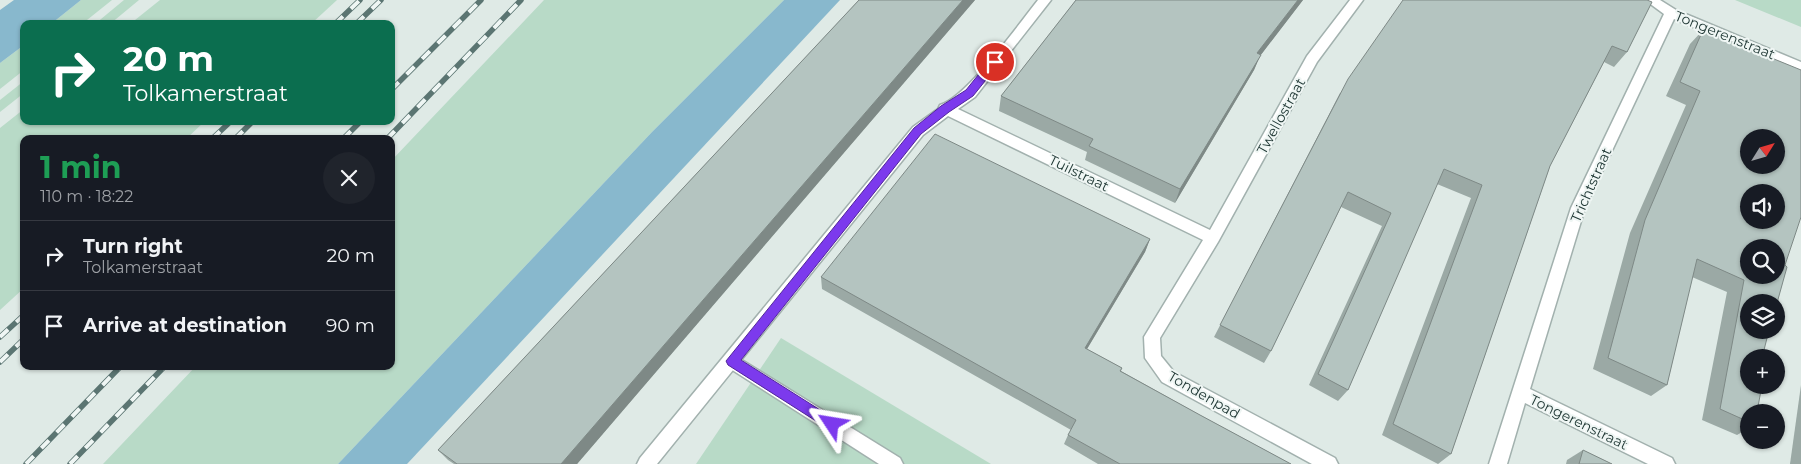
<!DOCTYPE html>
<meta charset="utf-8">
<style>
:root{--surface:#171b24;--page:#20242c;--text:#f1f3f6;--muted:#9ea1a6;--line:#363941}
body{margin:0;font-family:Montserrat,sans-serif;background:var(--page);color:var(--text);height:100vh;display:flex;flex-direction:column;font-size:19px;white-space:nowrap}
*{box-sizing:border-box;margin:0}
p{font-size:16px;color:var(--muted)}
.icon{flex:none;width:28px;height:28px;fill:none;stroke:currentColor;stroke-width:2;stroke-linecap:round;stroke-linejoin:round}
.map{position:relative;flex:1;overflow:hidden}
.sheet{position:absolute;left:20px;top:135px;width:375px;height:235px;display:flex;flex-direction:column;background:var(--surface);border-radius:10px;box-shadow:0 1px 4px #0004}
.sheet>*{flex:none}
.guide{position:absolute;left:20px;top:20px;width:375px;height:105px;border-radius:10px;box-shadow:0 1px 4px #0004;background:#0b6e4f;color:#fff;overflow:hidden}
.needle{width:32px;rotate:53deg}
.controls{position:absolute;left:1740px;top:129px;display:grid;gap:10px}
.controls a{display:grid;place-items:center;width:45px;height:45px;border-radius:50%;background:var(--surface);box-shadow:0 1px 4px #0004;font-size:25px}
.pin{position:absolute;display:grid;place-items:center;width:42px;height:42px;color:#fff;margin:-21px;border:2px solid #fff;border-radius:50%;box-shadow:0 1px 5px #0007}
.me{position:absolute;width:55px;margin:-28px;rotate:303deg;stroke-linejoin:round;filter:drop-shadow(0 0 4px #0008)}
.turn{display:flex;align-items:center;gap:18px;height:105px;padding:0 20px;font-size:22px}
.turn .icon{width:65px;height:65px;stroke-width:2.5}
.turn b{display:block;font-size:35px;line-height:42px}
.round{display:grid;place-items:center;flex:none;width:52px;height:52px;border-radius:26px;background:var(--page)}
.head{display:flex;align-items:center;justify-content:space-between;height:85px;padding:0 20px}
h1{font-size:30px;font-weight:700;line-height:38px;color:#1e9e55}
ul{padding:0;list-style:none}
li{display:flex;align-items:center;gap:15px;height:70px;padding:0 20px;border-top:1px solid var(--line)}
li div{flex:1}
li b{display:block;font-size:19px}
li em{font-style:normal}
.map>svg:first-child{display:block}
.green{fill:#b8dac7}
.water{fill:#88b8cd}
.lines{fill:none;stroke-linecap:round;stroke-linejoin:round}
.service-casing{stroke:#a2b1ae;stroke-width:3}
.minor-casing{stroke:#a2b1ae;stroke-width:3}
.service{fill:#fff;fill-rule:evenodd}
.minor{fill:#fff;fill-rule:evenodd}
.rail-casing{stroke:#5b7572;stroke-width:5.5}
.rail{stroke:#eff6f4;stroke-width:4;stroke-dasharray:11;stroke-linecap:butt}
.wall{fill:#9ba9a5}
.shaded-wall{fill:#7e8986}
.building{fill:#b4c4c0;stroke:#7e8986;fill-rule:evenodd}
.route{fill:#7c3aed;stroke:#51269a}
.labels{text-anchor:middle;stroke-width:4;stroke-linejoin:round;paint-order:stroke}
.street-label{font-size:14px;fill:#213936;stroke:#eff6f4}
</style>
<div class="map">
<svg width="1801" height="464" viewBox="0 0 1801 464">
<rect width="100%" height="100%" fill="#dfeae6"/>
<!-- green -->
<g class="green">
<polygon points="81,0 112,0 82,24 51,24"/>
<polygon points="124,0 139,0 110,24 95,24"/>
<polygon points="160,0 337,0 311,24 130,24"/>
<polygon points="544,0 784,0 652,132 338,464 103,464 196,366 391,366 391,161"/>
<polygon points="1735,0 1801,0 1801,27"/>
<polygon points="24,45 24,70 0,89 0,63"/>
<polygon points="24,81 24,93 0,112 0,100"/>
<polygon points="24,109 24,121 205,121 186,139 24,139 24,288 0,310 0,128"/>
<polygon points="781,338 991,464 696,464"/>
</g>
<!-- water -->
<g class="water">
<polygon points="14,0 81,0 51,24 24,24 24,45 0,63 0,10"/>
<polygon points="784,0 840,0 407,464 338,464 652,132"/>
</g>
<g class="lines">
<!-- service casing -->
<g class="service-casing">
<polygon id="service" points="732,354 900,458 903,464 879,464 726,366 724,361 726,356"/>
</g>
<!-- minor casing -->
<g class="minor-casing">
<g id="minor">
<path d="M1038,0H1051L975,97L958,109L1210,230L1307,56L1350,0H1363L1317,62L1218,242L1160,338L1161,356L1174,372L1335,458L1338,464H1312L1162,382L1145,358L1144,337L1203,240L948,116L923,135L657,464H637L640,458L913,127L938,109L940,105C967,97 1018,25 1038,0Z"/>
<polygon points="1645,0 1660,0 1676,10 1801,62 1801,72 1674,19 1585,208 1530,389 1672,458 1675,464 1648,464 1525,403 1507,464 1489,464 1571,208 1664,14"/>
</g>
</g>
<!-- service -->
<use href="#service" class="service"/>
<!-- minor -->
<use href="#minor" class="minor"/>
<!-- rail casing -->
<g class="rail-casing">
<g id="rail">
<polyline points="335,24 360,0"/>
<polyline points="356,24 381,0"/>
<polyline points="391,90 481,0"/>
<polyline points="212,139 231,121"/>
<polyline points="235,139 253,121"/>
<polyline points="343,139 361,121"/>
<polyline points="387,139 521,0"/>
<polyline points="0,337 24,315"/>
<polyline points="0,362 24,339"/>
<polyline points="26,464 121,366"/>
<polyline points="70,464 165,366"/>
</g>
</g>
<!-- rail -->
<use href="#rail" class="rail"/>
</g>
<!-- wall -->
<g class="wall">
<polygon points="859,0 975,0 577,464 454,464 448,460 438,450"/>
<polygon points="1076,0 1303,0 1260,56 1254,70 1175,203 1085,160 1087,152 999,111 1001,96"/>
<polygon points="1652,2 1627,52 1614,67 1604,62 1550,166 1451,454 1438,464 1382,435 1471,198 1437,184 1348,390 1338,401 1309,385 1382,226 1341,207 1271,351 1264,363 1214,337 1340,93"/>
<polygon points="1703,30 1785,265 1777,303 1749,302 1749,428 1737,435 1702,420 1727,292 1692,277 1667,385 1651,396 1593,369 1630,233 1686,105 1666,96 1690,44"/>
<polygon points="1150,239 1145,252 1087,349 1122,368 1121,371 1200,415 1291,464 1098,464 1064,444 1068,435 1071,430 822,289 821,277"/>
<polygon points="1801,385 1801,464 1790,464"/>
<polygon points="1583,450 1612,464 1566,464 1567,460"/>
</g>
<!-- shaded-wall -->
<g class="shaded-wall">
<polygon points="963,0 975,0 577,464 561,464"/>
<polygon points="1298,0 1303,0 1260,56 1254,70 1175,203 1180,189 1257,53"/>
<polygon points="1150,239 1145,252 1081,359 1085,348"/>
</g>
<!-- building -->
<g class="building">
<polygon points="859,0 963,0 561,464 457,464 438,450"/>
<polygon points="1076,0 1298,0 1257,53 1261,55 1180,189 1089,146 1093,139 1001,96"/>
<polygon points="1403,0 1647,0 1652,2 1627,52 1612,46 1550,166 1451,454 1393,424 1482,185 1444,169 1348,390 1318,374 1391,213 1348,192 1271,351 1220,325 1348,79"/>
<path d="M1703,30L1801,70V217L1785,265L1787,267L1777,303L1775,302H1749V330H1769L1762,358H1749V385H1762L1757,412H1749V422L1720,409L1744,280L1697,259L1667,385L1608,358L1645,220L1700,91L1680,82ZM1749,138H1776V165H1749ZM1749,192H1776V220H1749ZM1749,248H1776V275H1749Z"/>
<polygon points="935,134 1150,239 1085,348 1122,368 1120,371 1200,415 1291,464 1120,464 1068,435 1076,420 821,277"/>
<polygon points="1583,450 1612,464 1579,464"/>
</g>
<!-- route -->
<polygon class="route" points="995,58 998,59 998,65 973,96 949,112 921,134 741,360 836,420 838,424 836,428 832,430 827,428 728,365 726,361 914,128 941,106 966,90 991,59"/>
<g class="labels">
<!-- street labels -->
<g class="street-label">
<text transform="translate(1725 35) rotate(22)" y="5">Tongerenstraat</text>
<text transform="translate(1281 116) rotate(-61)" y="5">Twellostraat</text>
<text transform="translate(1079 173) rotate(26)" y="5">Tuilstraat</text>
<text transform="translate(1591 185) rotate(-66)" y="5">Trichtstraat</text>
<text transform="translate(1204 395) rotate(30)" y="5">Tondenpad</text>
<text transform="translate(1579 422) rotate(26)" y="5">Tongerenstraat</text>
</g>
</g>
</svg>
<div class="controls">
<a><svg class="needle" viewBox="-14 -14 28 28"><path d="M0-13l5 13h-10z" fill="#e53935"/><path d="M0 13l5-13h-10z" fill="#9ea1a6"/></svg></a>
<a><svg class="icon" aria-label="sound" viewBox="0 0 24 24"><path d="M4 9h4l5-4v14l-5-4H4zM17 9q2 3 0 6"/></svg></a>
<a><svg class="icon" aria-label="search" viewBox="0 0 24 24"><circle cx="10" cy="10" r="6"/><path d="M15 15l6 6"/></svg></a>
<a><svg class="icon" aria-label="layers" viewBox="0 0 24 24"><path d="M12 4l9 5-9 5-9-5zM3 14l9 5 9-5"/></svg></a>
<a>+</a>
<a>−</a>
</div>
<div class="pin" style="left:995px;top:62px;background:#d93025"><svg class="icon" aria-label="arrive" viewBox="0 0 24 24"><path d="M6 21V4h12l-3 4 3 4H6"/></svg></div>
<svg class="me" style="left:832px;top:424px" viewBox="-20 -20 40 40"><path d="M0-17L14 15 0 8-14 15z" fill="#7c3aed" stroke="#fff" stroke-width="4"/></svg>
<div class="guide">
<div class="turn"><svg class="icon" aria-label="right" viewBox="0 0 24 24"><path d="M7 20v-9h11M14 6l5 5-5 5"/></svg><div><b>20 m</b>Tolkamerstraat</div></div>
</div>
<section class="sheet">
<div class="head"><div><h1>1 min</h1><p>110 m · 18:22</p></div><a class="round"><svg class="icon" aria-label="close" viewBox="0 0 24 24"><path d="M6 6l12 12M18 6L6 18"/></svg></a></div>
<ul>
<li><svg class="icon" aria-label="right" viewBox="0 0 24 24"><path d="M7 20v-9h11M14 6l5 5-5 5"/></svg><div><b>Turn right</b><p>Tolkamerstraat</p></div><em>20 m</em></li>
<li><svg class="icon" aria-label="arrive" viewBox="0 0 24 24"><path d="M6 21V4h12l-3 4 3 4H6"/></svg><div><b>Arrive at destination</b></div><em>90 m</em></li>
</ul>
</section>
</div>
